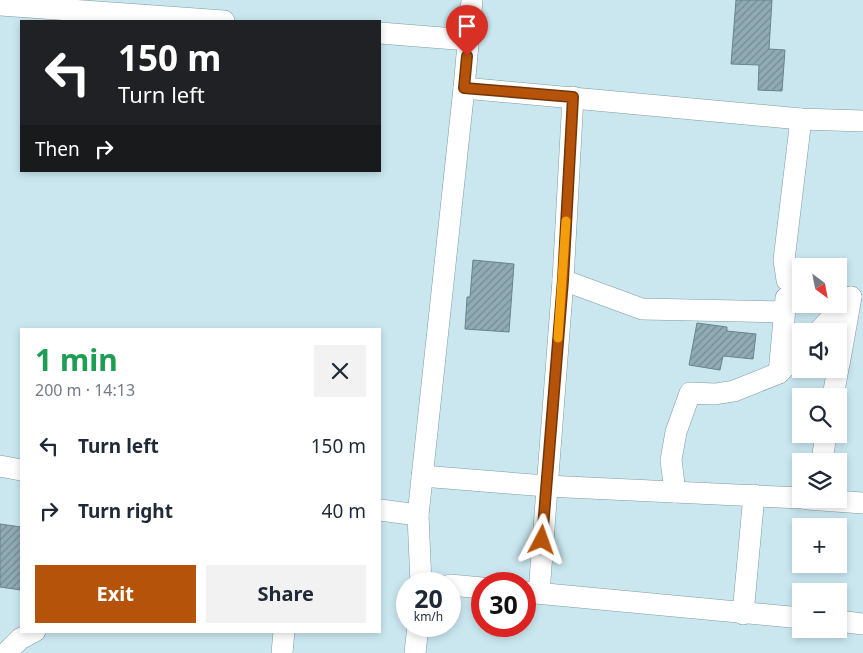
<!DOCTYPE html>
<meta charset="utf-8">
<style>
:root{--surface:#fff;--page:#f2f2f3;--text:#1f2937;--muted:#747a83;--accent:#b45309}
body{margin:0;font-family:"Noto Sans",sans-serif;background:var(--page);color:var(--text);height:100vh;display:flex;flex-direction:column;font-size:19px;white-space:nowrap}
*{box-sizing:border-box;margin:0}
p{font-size:16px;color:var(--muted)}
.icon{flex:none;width:28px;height:28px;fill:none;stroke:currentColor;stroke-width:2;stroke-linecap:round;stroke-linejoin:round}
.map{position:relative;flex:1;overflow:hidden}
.side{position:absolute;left:20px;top:328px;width:361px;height:305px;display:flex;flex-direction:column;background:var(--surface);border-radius:0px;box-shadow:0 2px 8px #0003}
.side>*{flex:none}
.banner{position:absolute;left:20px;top:20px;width:361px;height:152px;border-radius:0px;box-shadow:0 2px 8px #0003;background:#202124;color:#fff;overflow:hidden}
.needle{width:32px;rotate:148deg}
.tools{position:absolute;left:792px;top:258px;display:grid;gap:10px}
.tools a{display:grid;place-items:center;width:55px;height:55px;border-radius:0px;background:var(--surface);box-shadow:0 2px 8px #0003;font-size:25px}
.speed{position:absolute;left:396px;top:572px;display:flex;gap:10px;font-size:25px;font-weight:700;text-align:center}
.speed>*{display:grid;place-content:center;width:65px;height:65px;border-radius:50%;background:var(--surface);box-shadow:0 2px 8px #0003;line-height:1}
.speed small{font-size:12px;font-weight:400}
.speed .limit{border:8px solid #d22;background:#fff;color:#111}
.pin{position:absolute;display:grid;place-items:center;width:42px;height:42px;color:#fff;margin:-51px -21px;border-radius:50% 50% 50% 0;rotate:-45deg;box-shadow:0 0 5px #0007}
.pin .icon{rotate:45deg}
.me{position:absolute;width:55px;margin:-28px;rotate:4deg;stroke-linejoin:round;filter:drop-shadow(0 0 4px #0008)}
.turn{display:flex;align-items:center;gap:18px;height:105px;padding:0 15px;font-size:22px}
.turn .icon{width:65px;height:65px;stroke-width:2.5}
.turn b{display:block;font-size:35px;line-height:42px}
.then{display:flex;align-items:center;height:48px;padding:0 15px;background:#0003;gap:10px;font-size:19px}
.round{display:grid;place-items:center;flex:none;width:52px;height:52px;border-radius:0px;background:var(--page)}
.overview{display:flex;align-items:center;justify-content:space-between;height:85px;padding:0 15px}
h1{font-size:30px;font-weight:700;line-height:38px;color:#1e9e55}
.action{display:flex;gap:10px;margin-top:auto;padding:10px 15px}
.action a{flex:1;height:58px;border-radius:0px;background:var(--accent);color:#fff;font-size:20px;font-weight:700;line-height:58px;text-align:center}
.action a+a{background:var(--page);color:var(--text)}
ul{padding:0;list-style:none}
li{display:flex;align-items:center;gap:15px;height:65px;padding:0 15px}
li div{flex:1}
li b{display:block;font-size:19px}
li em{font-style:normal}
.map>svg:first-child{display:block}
.building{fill:url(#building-hatch);stroke:#69838b}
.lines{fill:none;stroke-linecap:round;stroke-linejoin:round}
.minor-casing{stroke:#7f9aa3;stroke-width:22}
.minor{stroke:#fff;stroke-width:21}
.route-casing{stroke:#753606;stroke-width:12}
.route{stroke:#b45309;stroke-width:9}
.slow{stroke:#f59e0b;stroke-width:9}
</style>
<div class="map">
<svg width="863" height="653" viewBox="0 0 863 653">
<defs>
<pattern id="building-hatch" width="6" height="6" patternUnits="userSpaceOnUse" patternTransform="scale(1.25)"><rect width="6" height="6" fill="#90abb4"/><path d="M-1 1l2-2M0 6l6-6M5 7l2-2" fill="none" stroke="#758b93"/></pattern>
</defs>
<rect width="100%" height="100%" fill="#cae7f0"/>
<!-- building -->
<g class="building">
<polygon points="736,0 772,0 769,49 785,50 782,91 758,90 759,65 731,64"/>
<polygon points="473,260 514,264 509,332 465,329 467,297 470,297"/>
<polygon points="697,323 727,327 727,331 756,334 753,359 723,356 720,370 689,365"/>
<polygon points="0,524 21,527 21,590 0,587"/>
</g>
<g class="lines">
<!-- minor casing -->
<g class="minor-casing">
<g id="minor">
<polyline points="0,5 224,21"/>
<polyline points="380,33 468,40"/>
<polyline points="464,88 801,119 863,121"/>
<polyline points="801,119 784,260 787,280 801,284"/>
<polyline points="563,280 642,309 784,312"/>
<polyline points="819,331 851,297"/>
<polyline points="839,365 851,297"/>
<polyline points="779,373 786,298"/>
<polyline points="833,396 838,369"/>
<polyline points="822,461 826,434"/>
<polyline points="0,466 21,470"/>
<polyline points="422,476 546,486 801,498"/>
<polyline points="675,492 671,460 676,432 690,393 715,394 734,391 779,373 801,350"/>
<polyline points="807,499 863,503"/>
<polyline points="380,510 418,515"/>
<polyline points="421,584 418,515 464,88 472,0"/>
<polyline points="450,585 482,588"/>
<polyline points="525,592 801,618"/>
<polyline points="539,593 563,280 573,97"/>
<polyline points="743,614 754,495"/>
<polyline points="839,621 863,624"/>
<polyline points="6,653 20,639 35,631"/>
<polyline points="282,653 284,631"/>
<polyline points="415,653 418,626"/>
</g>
</g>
<!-- minor -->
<use href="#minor" class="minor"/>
</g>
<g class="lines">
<!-- route casing -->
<g class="route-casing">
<polyline id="route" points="467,56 464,88 573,97 563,280 542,540"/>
</g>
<!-- route -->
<use href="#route" class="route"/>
<!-- slow -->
<polyline class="slow" points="558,338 566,221"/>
</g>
</svg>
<div class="tools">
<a><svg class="needle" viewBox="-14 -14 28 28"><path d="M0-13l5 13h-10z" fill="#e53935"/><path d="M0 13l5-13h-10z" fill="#747a83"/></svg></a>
<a><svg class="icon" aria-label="sound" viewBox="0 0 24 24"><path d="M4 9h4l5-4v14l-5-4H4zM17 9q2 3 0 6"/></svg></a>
<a><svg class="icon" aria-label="search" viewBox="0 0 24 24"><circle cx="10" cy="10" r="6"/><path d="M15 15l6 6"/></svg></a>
<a><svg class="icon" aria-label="layers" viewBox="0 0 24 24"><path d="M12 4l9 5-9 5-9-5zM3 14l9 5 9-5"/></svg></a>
<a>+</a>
<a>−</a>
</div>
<div class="speed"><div>20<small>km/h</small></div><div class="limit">30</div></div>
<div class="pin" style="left:467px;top:56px;background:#d93025"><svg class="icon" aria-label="arrive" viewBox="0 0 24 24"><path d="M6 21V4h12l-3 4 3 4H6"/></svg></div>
<svg class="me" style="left:542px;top:540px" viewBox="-20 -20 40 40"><path d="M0-17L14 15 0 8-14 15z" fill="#b45309" stroke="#fff" stroke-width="4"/></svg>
<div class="banner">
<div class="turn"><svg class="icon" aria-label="left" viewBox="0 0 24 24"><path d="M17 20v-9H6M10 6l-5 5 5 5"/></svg><div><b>150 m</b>Turn left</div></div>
<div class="then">Then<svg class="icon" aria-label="right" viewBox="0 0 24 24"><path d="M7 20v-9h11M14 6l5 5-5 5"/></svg></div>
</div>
<section class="side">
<div class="overview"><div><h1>1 min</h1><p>200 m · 14:13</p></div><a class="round"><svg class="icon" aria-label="close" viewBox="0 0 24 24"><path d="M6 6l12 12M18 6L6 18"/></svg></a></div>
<ul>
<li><svg class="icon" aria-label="left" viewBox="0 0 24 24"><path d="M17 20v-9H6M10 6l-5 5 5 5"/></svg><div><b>Turn left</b></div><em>150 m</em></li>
<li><svg class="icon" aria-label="right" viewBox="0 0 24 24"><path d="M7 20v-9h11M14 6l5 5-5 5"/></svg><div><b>Turn right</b></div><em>40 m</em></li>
</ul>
<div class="action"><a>Exit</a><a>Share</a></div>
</section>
</div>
